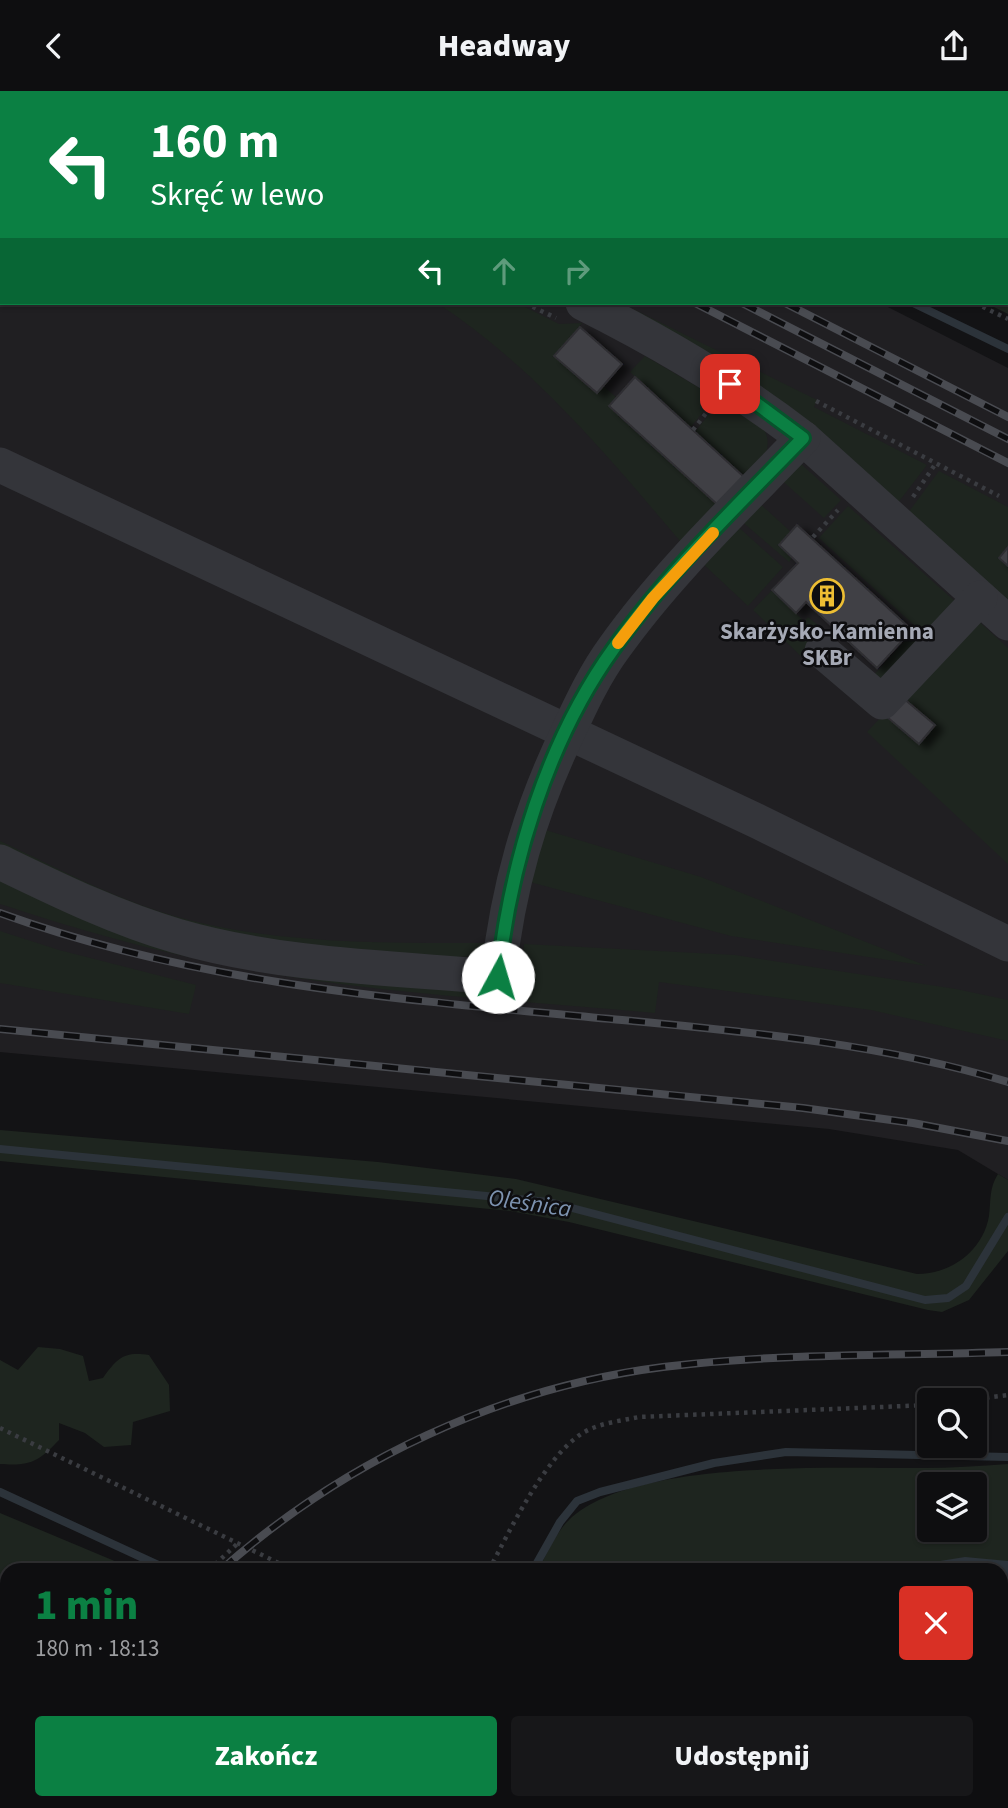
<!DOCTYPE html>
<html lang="pl">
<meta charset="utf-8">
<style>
:root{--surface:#0e0e10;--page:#171719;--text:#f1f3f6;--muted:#9b9c9f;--line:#2e2e30;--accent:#0b8043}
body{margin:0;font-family:"Source Sans 3",sans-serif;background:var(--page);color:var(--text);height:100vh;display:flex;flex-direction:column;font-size:26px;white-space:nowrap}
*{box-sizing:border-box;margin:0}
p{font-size:23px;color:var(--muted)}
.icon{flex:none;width:38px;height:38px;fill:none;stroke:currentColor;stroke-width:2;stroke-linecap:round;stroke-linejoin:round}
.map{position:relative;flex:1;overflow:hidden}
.sheet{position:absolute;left:0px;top:1472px;width:1008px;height:247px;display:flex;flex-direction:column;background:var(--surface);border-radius:21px 21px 0 0;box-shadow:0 2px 5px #0004,0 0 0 2px var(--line)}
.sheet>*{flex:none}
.hud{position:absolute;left:0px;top:0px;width:1008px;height:214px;box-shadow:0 2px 5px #0004,0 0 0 2px var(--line);background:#0b8043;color:#fff;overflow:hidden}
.fabs{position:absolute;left:917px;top:1297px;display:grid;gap:14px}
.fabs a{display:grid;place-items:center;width:70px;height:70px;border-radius:7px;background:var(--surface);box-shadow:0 2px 5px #0004,0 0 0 2px var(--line);font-size:35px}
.pin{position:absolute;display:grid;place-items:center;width:60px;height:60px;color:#fff;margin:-30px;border-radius:14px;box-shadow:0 4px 10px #0006}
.me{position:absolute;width:77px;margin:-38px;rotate:6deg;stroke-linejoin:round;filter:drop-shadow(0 0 5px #0008)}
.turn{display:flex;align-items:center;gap:24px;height:147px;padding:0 35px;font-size:32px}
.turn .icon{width:91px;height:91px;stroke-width:2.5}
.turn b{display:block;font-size:49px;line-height:60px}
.lanes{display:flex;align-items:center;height:66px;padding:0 35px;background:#0003;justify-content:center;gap:35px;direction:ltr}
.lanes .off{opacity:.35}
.round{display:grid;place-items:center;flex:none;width:74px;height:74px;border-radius:7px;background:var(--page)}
.headline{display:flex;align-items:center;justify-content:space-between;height:119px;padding:0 35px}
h1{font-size:42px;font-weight:800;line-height:52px;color:var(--accent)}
.primary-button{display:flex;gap:14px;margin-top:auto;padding:14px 35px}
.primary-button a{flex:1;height:80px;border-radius:7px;background:var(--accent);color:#fff;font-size:28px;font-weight:800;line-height:80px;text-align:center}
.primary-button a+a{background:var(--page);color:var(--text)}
header{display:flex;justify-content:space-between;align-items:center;height:91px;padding:0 35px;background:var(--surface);font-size:32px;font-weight:800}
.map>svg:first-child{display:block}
.built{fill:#201f22}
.green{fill:#1e251f;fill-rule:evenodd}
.water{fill:#2c333a}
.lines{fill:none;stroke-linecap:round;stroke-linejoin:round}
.stream{stroke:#2c333a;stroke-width:8}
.building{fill:#404045;stroke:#2e2d31;stroke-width:2;filter:url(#shadow)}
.path{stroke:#3a3c41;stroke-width:4.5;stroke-dasharray:3.5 5;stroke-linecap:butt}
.minor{stroke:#34353a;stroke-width:35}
.rail-casing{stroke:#494b51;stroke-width:8}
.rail{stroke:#0e0e10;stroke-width:5;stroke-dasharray:16;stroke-linecap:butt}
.route-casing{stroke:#07532c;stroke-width:18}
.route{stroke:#0b8043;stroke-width:12}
.slow{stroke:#f59e0b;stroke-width:12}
.labels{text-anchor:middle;stroke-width:5;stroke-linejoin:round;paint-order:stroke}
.poi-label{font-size:23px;font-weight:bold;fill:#a5a9b5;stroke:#0e0e10}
.water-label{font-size:24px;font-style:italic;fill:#7d93b0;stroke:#0e0e10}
</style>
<header><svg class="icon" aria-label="back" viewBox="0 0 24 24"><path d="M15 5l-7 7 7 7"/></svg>Headway<svg class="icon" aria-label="share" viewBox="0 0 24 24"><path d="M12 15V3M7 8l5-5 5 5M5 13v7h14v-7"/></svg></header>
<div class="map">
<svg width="1008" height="1717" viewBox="0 0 1008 1717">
<defs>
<filter id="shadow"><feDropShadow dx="8" dy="4.5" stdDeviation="3.5" flood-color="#0009"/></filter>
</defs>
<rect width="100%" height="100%" fill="#131315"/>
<!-- built -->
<polygon class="built" points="0,0 454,2 2,2 2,212 880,212 1008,277 1008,1089 958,1059 829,1038 0,961"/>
<!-- green -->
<g class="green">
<polygon points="555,0 1008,0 1008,223 986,212 1006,212 1006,2"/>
<path d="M437,212H517L559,233L582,232L555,265L596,302L603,295L616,306L609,315L722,418L686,457C610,368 536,277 437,212Z"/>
<polygon points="610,212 621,212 817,309 814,316 927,374 897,413"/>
<polygon points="645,265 715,306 690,337 630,281"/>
<path d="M720,309L765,340C774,362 759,372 744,386L695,341Z"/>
<polygon points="801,373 841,409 824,427 777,385"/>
<polygon points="939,380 1008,416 1008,516 908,422"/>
<polygon points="756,409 791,441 779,454 792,467 789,471 739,428"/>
<polygon points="848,415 958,513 887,589 873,585 917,537 819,447"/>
<polygon points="735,433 783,476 748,515 701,471"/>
<polygon points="772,499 804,530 808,526 831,545 808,572 753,519"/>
<polygon points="975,527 1008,557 1008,773 867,641"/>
<polygon points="539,737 701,786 927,875 731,845 526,790"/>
<path d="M0,750C53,775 105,803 161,821C265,854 381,852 489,852L484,862L478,865L395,869L225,849L0,763Z"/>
<path d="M0,780L95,824L435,892L520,899L524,853L735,864L956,898L1008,909V950L871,919L659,891L655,922C517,909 367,903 231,875C153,860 76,838 0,813Z"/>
<polygon points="0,840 59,859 196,894 189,923 0,892"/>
<path d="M0,1039L378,1071L516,1088L917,1183C951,1183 983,1160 989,1125C991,1109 989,1097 998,1083L1008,1089V1160L969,1209L942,1221L928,1219L569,1131L510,1120L0,1070Z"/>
<path d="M38,1256L60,1258L83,1265L89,1290L103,1287C117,1267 124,1260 149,1264L169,1294L170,1320L133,1331L131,1354L104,1356L85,1342L59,1332V1349C38,1371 31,1375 0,1373V1269L18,1279Z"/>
<path d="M1008,1373V1717H172L174,1712H1001V1479H538C547,1463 556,1441 569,1429C633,1367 836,1378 923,1377C951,1377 980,1375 1008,1373ZM929,1393H975V1438H929Z"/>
<polygon points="0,1422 136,1479 7,1479 7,1712 27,1712 25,1717 0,1717"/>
<polygon points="69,1712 154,1712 154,1717 67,1717"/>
</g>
<!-- water -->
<g class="water">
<polygon points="965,1466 1008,1470 1008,1665 1005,1665 1006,1633 1001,1626 1001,1479 828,1479 849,1474 890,1478"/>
<polygon points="486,1712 801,1712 799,1717 482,1717"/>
</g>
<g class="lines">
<!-- stream -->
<g class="stream">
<polyline points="473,0 477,2"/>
<polyline points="695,0 695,2"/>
<polyline points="932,2 933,0"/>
<polyline points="913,212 1008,258"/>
<polyline points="0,1058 549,1111 925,1209 948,1207 966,1195 1008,1126"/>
<polyline points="0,1401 169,1479"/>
<polyline points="533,1479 560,1431 577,1410 600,1401 714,1372 786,1361 1008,1366"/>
<polyline points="168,1717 170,1712"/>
</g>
</g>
<!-- building -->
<g class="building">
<polygon points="31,0 71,0 70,2"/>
<polygon points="580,236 622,273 597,302 554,265"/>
<polygon points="635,286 744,386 718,414 609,315"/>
<polygon points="797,434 912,539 877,577 806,511 796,522 772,499 798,472 779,454"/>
<polygon points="1008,456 1008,475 999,467"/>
<polygon points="903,607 935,634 919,653 887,626"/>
</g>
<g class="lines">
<!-- path -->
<g class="path">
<polyline points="113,0 117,2"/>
<polyline points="539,0 542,2"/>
<polyline points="657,0 657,2"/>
<polyline points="1006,166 1008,166"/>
<polyline points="525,212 556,227"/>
<polyline points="975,212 1008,228"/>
<polyline points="816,310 999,405"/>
<polyline points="693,339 710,317"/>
<polyline points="913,406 936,372"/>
<polyline points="813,446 838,419"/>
<polyline points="969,1309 1008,1304"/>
<polyline points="0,1337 293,1479"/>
<polyline points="209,1479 237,1453"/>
<path d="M489,1479C510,1439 544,1368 581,1343C598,1332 620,1330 639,1326L929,1314"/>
<polyline points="27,1717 30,1712"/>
</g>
<!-- minor -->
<g class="minor">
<polyline points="151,0 155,2"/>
<path d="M583,212C661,251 733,293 803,347L1008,532"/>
<polyline points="0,374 759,731 1008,853"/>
<polyline points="822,560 882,611 980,507"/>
<path d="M0,771C58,799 115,827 177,845C280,875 391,877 498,886C508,796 529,722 568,641C582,611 595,583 614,557C668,481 738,415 803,347"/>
</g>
<!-- rail casing -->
<g class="rail-casing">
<g id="rail">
<polyline points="269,0 273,2"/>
<polyline points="319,0 323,2"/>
<polyline points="364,0 368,2"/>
<polyline points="695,212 1008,372"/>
<polyline points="742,212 1008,348"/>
<polyline points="785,212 1008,326"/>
<path d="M0,822C204,896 419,910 633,930C760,942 885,954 1008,991"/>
<polyline points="0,938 803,1017 913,1032 1008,1050"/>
<path d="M221,1479C345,1369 499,1297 663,1276C777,1262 894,1265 1008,1261"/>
<polyline points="38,1717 41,1712"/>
</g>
</g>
<!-- rail -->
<use href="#rail" class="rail"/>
</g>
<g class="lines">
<!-- route casing -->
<g class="route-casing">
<path id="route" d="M498,886C510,773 547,650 614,557C668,481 738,414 803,347L730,293"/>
</g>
<!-- route -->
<use href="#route" class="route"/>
<!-- slow -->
<polyline class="slow" points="618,552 653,507 713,442"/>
</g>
<!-- icons -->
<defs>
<g id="building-ring" transform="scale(1.75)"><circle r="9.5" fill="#0e0e10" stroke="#edbe33" stroke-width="1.5"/><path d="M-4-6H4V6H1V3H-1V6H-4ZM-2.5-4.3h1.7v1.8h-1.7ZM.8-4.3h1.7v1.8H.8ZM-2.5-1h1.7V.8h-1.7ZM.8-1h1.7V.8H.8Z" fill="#edbe33"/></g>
</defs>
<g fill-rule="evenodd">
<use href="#building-ring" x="827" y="505"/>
</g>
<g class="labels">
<!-- poi labels -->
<g class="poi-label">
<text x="827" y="548">Skarżysko-Kamienna<tspan x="827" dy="26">SKBr</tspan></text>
</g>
<!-- water labels -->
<g class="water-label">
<text transform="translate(530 1112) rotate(8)" y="8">Oleśnica</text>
</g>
</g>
</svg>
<div class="fabs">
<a><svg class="icon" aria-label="search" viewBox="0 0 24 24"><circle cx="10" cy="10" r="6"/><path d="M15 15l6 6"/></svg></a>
<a><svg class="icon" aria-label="layers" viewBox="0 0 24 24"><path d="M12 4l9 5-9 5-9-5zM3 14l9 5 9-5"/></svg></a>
</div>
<div class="pin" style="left:730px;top:293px;background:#d93025"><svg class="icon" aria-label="arrive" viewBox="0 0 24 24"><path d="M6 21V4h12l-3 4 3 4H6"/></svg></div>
<svg class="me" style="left:498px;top:886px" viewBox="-20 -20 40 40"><circle r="19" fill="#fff"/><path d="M0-13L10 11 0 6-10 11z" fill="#0b8043"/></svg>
<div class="hud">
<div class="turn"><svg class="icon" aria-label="left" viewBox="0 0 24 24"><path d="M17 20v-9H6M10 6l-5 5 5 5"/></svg><div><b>160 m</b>Skręć w lewo</div></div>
<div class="lanes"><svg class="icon" aria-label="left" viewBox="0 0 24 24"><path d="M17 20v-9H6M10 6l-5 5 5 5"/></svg><svg class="icon off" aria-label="ahead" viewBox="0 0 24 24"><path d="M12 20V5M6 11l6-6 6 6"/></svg><svg class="icon off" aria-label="right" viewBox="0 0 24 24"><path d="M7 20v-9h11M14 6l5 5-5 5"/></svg></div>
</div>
<section class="sheet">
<div class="headline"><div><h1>1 min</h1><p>180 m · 18:13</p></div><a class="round" style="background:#d93025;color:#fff"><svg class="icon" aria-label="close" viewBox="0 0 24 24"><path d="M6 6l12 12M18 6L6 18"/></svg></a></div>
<div class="primary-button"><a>Zakończ</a><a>Udostępnij</a></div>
</section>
</div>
